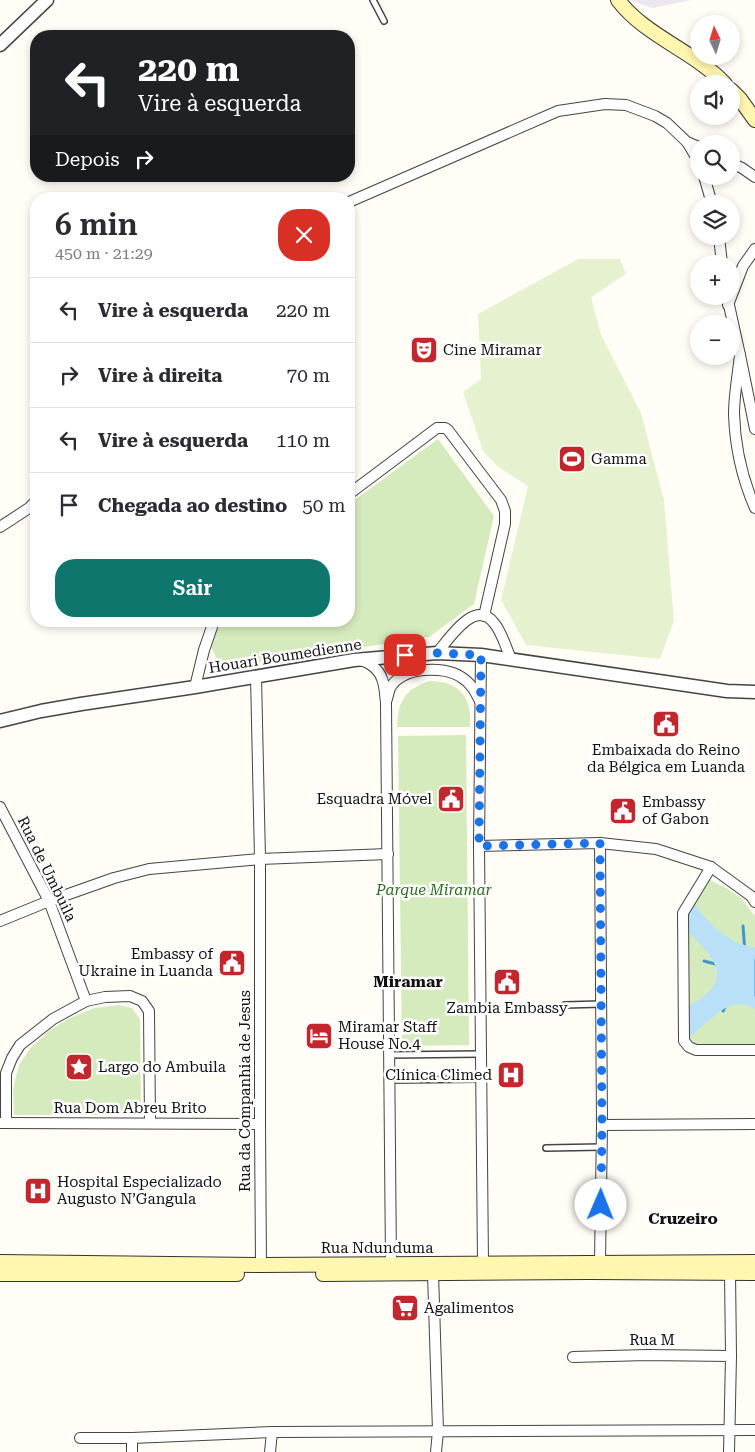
<!DOCTYPE html>
<html lang="pt">
<meta charset="utf-8">
<style>
:root{--surface:#fff;--page:#f7f7f7;--text:#2b2b33;--muted:#7c7c81;--line:#e1e1e2;--accent:#0f766e}
body{margin:0;font-family:"Roboto Serif",serif;background:var(--page);color:var(--text);height:100vh;display:flex;flex-direction:column;font-size:19px;white-space:nowrap}
*{box-sizing:border-box;margin:0}
p{font-size:16px;color:var(--muted)}
.icon{flex:none;width:28px;height:28px;fill:none;stroke:currentColor;stroke-width:2;stroke-linecap:round;stroke-linejoin:round}
.map{position:relative;flex:1;overflow:hidden}
.sheet{position:absolute;left:30px;top:192px;width:325px;height:435px;display:flex;flex-direction:column;background:var(--surface);border-radius:20px;box-shadow:0 2px 8px #0003}
.sheet>*{flex:none}
.guide{position:absolute;left:30px;top:30px;width:325px;height:152px;border-radius:20px;box-shadow:0 2px 8px #0003;background:#202124;color:#fff;overflow:hidden}
.needle{width:32px;rotate:356deg}
.tools{position:absolute;left:690px;top:15px;display:grid;gap:10px}
.tools a{display:grid;place-items:center;width:50px;height:50px;border-radius:50%;background:var(--surface);box-shadow:0 2px 8px #0003;font-size:25px}
.pin{position:absolute;display:grid;place-items:center;width:42px;height:42px;color:#fff;margin:-21px;border-radius:10px;box-shadow:0 2px 8px #0006}
.me{position:absolute;width:55px;margin:-28px;rotate:1deg;stroke-linejoin:round;filter:drop-shadow(0 0 4px #0008)}
.turn{display:flex;align-items:center;gap:18px;height:105px;padding:0 25px;font-size:22px}
.turn .icon{width:65px;height:65px;stroke-width:2.5}
.turn b{display:block;font-size:35px;line-height:42px}
.then{display:flex;align-items:center;height:48px;padding:0 25px;background:#0003;gap:10px;font-size:19px}
.round{display:grid;place-items:center;flex:none;width:52px;height:52px;border-radius:20px;background:var(--page)}
.head{display:flex;align-items:center;justify-content:space-between;height:85px;padding:0 25px}
h1{font-size:30px;font-weight:600;line-height:38px}
.cta{display:flex;gap:10px;margin-top:auto;padding:10px 25px}
.cta a{flex:1;height:58px;border-radius:20px;background:var(--accent);color:#fff;font-size:20px;font-weight:600;line-height:58px;text-align:center}
ul{padding:0;list-style:none}
li{display:flex;align-items:center;gap:15px;height:65px;padding:0 25px;border-top:1px solid var(--line)}
li div{flex:1}
li b{display:block;font-size:19px}
li em{font-style:normal}
.map>svg:first-child{display:block}
.industrial{fill:#eee6ef}
.green{fill:#d5ebbd}
.pitch{fill:#e6f2cf}
.water{fill:#b9e0f7;stroke:#3f96cf}
.lines{fill:none;stroke-linecap:round;stroke-linejoin:round}
.stream{stroke:#3f96cf;stroke-width:3}
.canal{stroke:#b9e0f7;stroke-width:11}
.service-casing{stroke:#444;stroke-width:8}
.minor-casing{stroke:#444;stroke-width:12}
.tertiary-casing{stroke:#444;stroke-width:15}
.secondary-casing{stroke:#333;stroke-width:16}
.service{stroke:#fff;stroke-width:5}
.minor{stroke:#fff;stroke-width:10}
.tertiary{stroke:#fff;stroke-width:12}
.secondary{stroke:#fff6b0;stroke-width:14}
.route{stroke:#1a73e8;stroke-width:9;stroke-dasharray:0 16.2}
.labels{text-anchor:middle;stroke-width:5;stroke-linejoin:round;paint-order:stroke}
.poi-label{font-size:15px;fill:#111;stroke:#fff;text-anchor:start}
.street-label{font-size:15px;fill:#111;stroke:#fff}
.park-label{font-size:15px;font-style:italic;fill:#2f6b1f;stroke:#fff}
.neighbourhood-label{font-size:16px;font-weight:bold;fill:#111;stroke:#fff}
</style>
<div class="map">
<svg width="755" height="1452" viewBox="0 0 755 1452">
<rect width="100%" height="100%" fill="#fffdf5"/>
<!-- industrial -->
<polygon class="industrial" points="630,0 692,0 652,8"/>
<!-- green -->
<g class="green">
<polygon points="438,439 494,516 474,604 429,637 222,669 209,643 220,621 349,621 349,504"/>
<path d="M429,681C460,681 472,697 470,727H397C398,702 404,690 429,681Z"/>
<polygon points="466,735 469,1045 402,1046 398,736"/>
<polygon points="708,879 726,888 741,898 755,916 755,1046 696,1045 690,1041 688,1035 688,908"/>
<polygon points="119,1005 132,1008 140,1019 141,1115 14,1115 13,1089 19,1065 31,1047 50,1030 70,1018 94,1008"/>
</g>
<!-- pitch -->
<polygon class="pitch" points="578,259 620,259 626,274 591,297 601,335 641,413 664,500 674,621 660,659 526,645 501,600 528,486 498,467 483,451 463,392 481,379 478,314"/>
<!-- water -->
<path class="water" d="M692,910C707,930 729,950 755,953V1003C730,988 707,1015 689,1031V1012C743,984 724,957 688,924Z"/>
<g class="lines">
<!-- stream -->
<g class="stream">
<polyline points="743,926 745,953"/>
<polyline points="704,961 723,966"/>
<polyline points="723,1011 730,998"/>
</g>
<!-- canal -->
<path class="canal" d="M755,953C729,950 707,930 692,910L688,924C724,957 743,984 689,1012V1031C707,1015 730,988 755,1003"/>
<!-- service casing -->
<g class="service-casing">
<g id="service">
<polyline points="373,0 384,21"/>
<polyline points="565,1005 601,1004"/>
<polyline points="389,1055 480,1054"/>
<polyline points="389,1080 481,1079"/>
<polyline points="546,1148 602,1147"/>
</g>
</g>
<!-- minor casing -->
<g class="minor-casing">
<g id="minor">
<polyline points="687,142 699,162"/>
<polyline points="731,163 742,168 755,177"/>
<polyline points="704,176 712,204"/>
<polyline points="349,202 558,111 605,104 626,105 655,116 667,123 687,142 699,147"/>
<polyline points="719,236 722,264"/>
<polyline points="727,296 740,355 755,429"/>
<polyline points="728,305 743,266 755,249"/>
<path d="M740,355C738,374 734,394 734,414C735,446 742,478 755,508"/>
<polyline points="349,494 437,428 445,428 448,430 501,500 505,511 505,524 484,616"/>
<polyline points="0,527 29,508 36,501"/>
<path d="M437,653C449,639 475,598 494,623C502,632 506,648 511,659"/>
<path d="M358,660C368,661 379,669 382,679C385,686 385,695 386,703L391,1264L395,1266"/>
<polyline points="256,676 260,859 260,1124 261,1265"/>
<polyline points="195,687 204,650 214,621"/>
<path d="M387,699C388,695 389,691 390,688C402,667 443,665 461,677C471,683 475,691 480,701"/>
<polyline points="0,807 49,901 86,1001"/>
<polyline points="600,843 602,1125 600,1262"/>
<polyline points="479,846 600,843 656,849 711,867 751,896 755,902"/>
<polyline points="711,867 683,913 684,1041 689,1047 696,1050 755,1050"/>
<polyline points="0,921 49,901 114,878 149,869 260,859 388,854"/>
<polyline points="1,1123 260,1124"/>
<polyline points="6,1123 6,1073 12,1058 20,1045 53,1019 86,1001 105,997 130,996 142,1001 149,1011 150,1123"/>
<polyline points="602,1125 755,1124"/>
<polyline points="478,1266 483,1263 479,846 481,655"/>
<polyline points="433,1273 438,1431 436,1452"/>
<polyline points="573,1357 647,1355 731,1356"/>
<polyline points="80,1438 132,1438 272,1432 755,1430"/>
<polyline points="132,1452 132,1438"/>
<polyline points="270,1452 272,1432"/>
<polyline points="729,1452 731,1356 730,1273"/>
</g>
</g>
<!-- tertiary casing -->
<g class="tertiary-casing">
<g id="tertiary">
<polyline points="0,45 47,0"/>
<polyline points="0,721 41,711 81,704 195,687 354,660 437,653 481,655 727,691 755,692"/>
</g>
</g>
<!-- secondary casing -->
<g class="secondary-casing">
<g id="secondary">
<path d="M618,0C645,36 694,51 725,84"/>
<polyline points="731,90 740,99 755,120"/>
<polyline points="0,1262 261,1265 755,1262"/>
<polyline points="0,1274 237,1274"/>
<polyline points="323,1274 589,1272 755,1273"/>
</g>
</g>
<!-- service -->
<use href="#service" class="service"/>
<!-- minor -->
<use href="#minor" class="minor"/>
<!-- tertiary -->
<use href="#tertiary" class="tertiary"/>
<!-- secondary -->
<use href="#secondary" class="secondary"/>
</g>
<g class="lines">
<!-- route -->
<polyline class="route" points="405,655 437,653 481,655 479,846 600,843 602,1125 601,1205"/>
</g>
<!-- icons -->
<defs>
<g id="theatre-square" transform="scale(1.4375)"><rect x="-9" y="-9" width="18" height="18" rx="4" fill="#c4262e" stroke="#fff"/><path d="M-5-5.5Q0-4 5-5.5V0Q5 5 0 6Q-5 5-5 0ZM-3.3-2.5H-1v1.5H-3.3ZM1-2.5H3.3v1.5H1ZM-2.8 1Q0 5.5 2.8 1Z" fill="#fff"/></g>
<g id="stadium-square" transform="scale(1.4375)"><rect x="-9" y="-9" width="18" height="18" rx="4" fill="#c4262e" stroke="#fff"/><path d="M0-5a6.5 5 0 1 0 0 10a6.5 5 0 1 0 0-10ZM-3.5-1.8h7v3.6h-7Z" fill="#fff"/></g>
<g id="civic-square" transform="scale(1.4375)"><rect x="-9" y="-9" width="18" height="18" rx="4" fill="#c4262e" stroke="#fff"/><path d="M-.6-6.5H3V-4.5H.6V-3L4-1V1h2V6H-6V1h2V-1L-.6-3ZM-1.2 2.5V6h2.4V2.5Z" fill="#fff"/></g>
<g id="hotel-square" transform="scale(1.4375)"><rect x="-9" y="-9" width="18" height="18" rx="4" fill="#c4262e" stroke="#fff"/><path d="M-6-4.5h1.5V1H6V5H4.5V3h-9V5H-6ZM-4 0a1.8 1.8 0 1 1 3.6 0ZM.5 0V-2.5h3Q6-2.5 6 0Z" fill="#fff"/></g>
<g id="sight-square" transform="scale(1.4375)"><rect x="-9" y="-9" width="18" height="18" rx="4" fill="#c4262e" stroke="#fff"/><path d="M0-6L1.8-2.2L6-1.7L2.9 1.2L3.7 5.4L0 3.3L-3.7 5.4L-2.9 1.2L-6-1.7L-1.8-2.2Z" fill="#fff"/></g>
<g id="hospital-square" transform="scale(1.4375)"><rect x="-9" y="-9" width="18" height="18" rx="4" fill="#c4262e" stroke="#fff"/><path d="M-5-5h3v3.5h4V-5h3V5h-3V1.5h-4V5h-3Z" fill="#fff"/></g>
<g id="supermarket-square" transform="scale(1.4375)"><rect x="-9" y="-9" width="18" height="18" rx="4" fill="#c4262e" stroke="#fff"/><path d="M-6-5.5h2.5l.6 2H6L4.5 2H-2.5L-4.4-4H-6ZM-1.5 3.2a1.3 1.3 0 1 0 .1 0ZM3 3.2a1.3 1.3 0 1 0 .1 0Z" fill="#fff"/></g>
</defs>
<g fill-rule="evenodd">
<use href="#theatre-square" x="424" y="350"/>
<use href="#stadium-square" x="572" y="459"/>
<use href="#civic-square" x="666" y="724"/>
<use href="#civic-square" x="451" y="799"/>
<use href="#civic-square" x="623" y="811"/>
<use href="#civic-square" x="232" y="963"/>
<use href="#civic-square" x="507" y="982"/>
<use href="#hotel-square" x="319" y="1036"/>
<use href="#sight-square" x="79" y="1067"/>
<use href="#hospital-square" x="511" y="1075"/>
<use href="#hospital-square" x="38" y="1191"/>
<use href="#supermarket-square" x="405" y="1308"/>
</g>
<g class="labels">
<!-- poi labels -->
<g class="poi-label">
<text x="443" y="355">Cine Miramar</text>
<text x="591" y="464">Gamma</text>
<text x="666" y="755" text-anchor="middle">Embaixada do Reino<tspan x="666" dy="17">da Bélgica em Luanda</tspan></text>
<text x="432" y="804" text-anchor="end">Esquadra Móvel</text>
<text x="642" y="807">Embassy<tspan x="642" dy="17">of Gabon</tspan></text>
<text x="213" y="959" text-anchor="end">Embassy of<tspan x="213" dy="17">Ukraine in Luanda</tspan></text>
<text x="507" y="1013" text-anchor="middle">Zambia Embassy</text>
<text x="338" y="1032">Miramar Staff<tspan x="338" dy="17">House No.4</tspan></text>
<text x="98" y="1072">Largo do Ambuila</text>
<text x="492" y="1080" text-anchor="end">Clínica Climed</text>
<text x="57" y="1187">Hospital Especializado<tspan x="57" dy="17">Augusto N’Gangula</tspan></text>
<text x="424" y="1313">Agalimentos</text>
</g>
<!-- street labels -->
<g class="street-label">
<text transform="translate(285 656) rotate(-9)" y="5">Houari Boumedienne</text>
<text transform="translate(47 869) rotate(64)" y="5">Rua de Umbuila</text>
<text transform="translate(245 1091) rotate(-90)" y="5">Rua da Companhia de Jesus</text>
<text x="130" y="1113">Rua Dom Abreu Brito</text>
<text x="377" y="1253">Rua Ndunduma</text>
<text x="652" y="1345">Rua M</text>
</g>
<!-- park labels -->
<g class="park-label">
<text x="434" y="895">Parque Miramar</text>
</g>
<!-- neighbourhood labels -->
<g class="neighbourhood-label">
<text x="408" y="987">Miramar</text>
<text x="683" y="1224">Cruzeiro</text>
</g>
</g>
</svg>
<div class="tools">
<a><svg class="needle" viewBox="-14 -14 28 28"><path d="M0-13l5 13h-10z" fill="#e53935"/><path d="M0 13l5-13h-10z" fill="#7c7c81"/></svg></a>
<a><svg class="icon" aria-label="sound" viewBox="0 0 24 24"><path d="M4 9h4l5-4v14l-5-4H4zM17 9q2 3 0 6"/></svg></a>
<a><svg class="icon" aria-label="search" viewBox="0 0 24 24"><circle cx="10" cy="10" r="6"/><path d="M15 15l6 6"/></svg></a>
<a><svg class="icon" aria-label="layers" viewBox="0 0 24 24"><path d="M12 4l9 5-9 5-9-5zM3 14l9 5 9-5"/></svg></a>
<a>+</a>
<a>−</a>
</div>
<div class="pin" style="left:405px;top:655px;background:#d93025"><svg class="icon" aria-label="arrive" viewBox="0 0 24 24"><path d="M6 21V4h12l-3 4 3 4H6"/></svg></div>
<svg class="me" style="left:601px;top:1205px" viewBox="-20 -20 40 40"><circle r="19" fill="#fff"/><path d="M0-13L10 11 0 6-10 11z" fill="#1a73e8"/></svg>
<div class="guide">
<div class="turn"><svg class="icon" aria-label="left" viewBox="0 0 24 24"><path d="M17 20v-9H6M10 6l-5 5 5 5"/></svg><div><b>220 m</b>Vire à esquerda</div></div>
<div class="then">Depois<svg class="icon" aria-label="right" viewBox="0 0 24 24"><path d="M7 20v-9h11M14 6l5 5-5 5"/></svg></div>
</div>
<section class="sheet">
<div class="head"><div><h1>6 min</h1><p>450 m · 21:29</p></div><a class="round" style="background:#d93025;color:#fff"><svg class="icon" aria-label="close" viewBox="0 0 24 24"><path d="M6 6l12 12M18 6L6 18"/></svg></a></div>
<ul>
<li><svg class="icon" aria-label="left" viewBox="0 0 24 24"><path d="M17 20v-9H6M10 6l-5 5 5 5"/></svg><div><b>Vire à esquerda</b></div><em>220 m</em></li>
<li><svg class="icon" aria-label="right" viewBox="0 0 24 24"><path d="M7 20v-9h11M14 6l5 5-5 5"/></svg><div><b>Vire à direita</b></div><em>70 m</em></li>
<li><svg class="icon" aria-label="left" viewBox="0 0 24 24"><path d="M17 20v-9H6M10 6l-5 5 5 5"/></svg><div><b>Vire à esquerda</b></div><em>110 m</em></li>
<li><svg class="icon" aria-label="arrive" viewBox="0 0 24 24"><path d="M6 21V4h12l-3 4 3 4H6"/></svg><div><b>Chegada ao destino</b></div><em>50 m</em></li>
</ul>
<div class="cta"><a>Sair</a></div>
</section>
</div>
